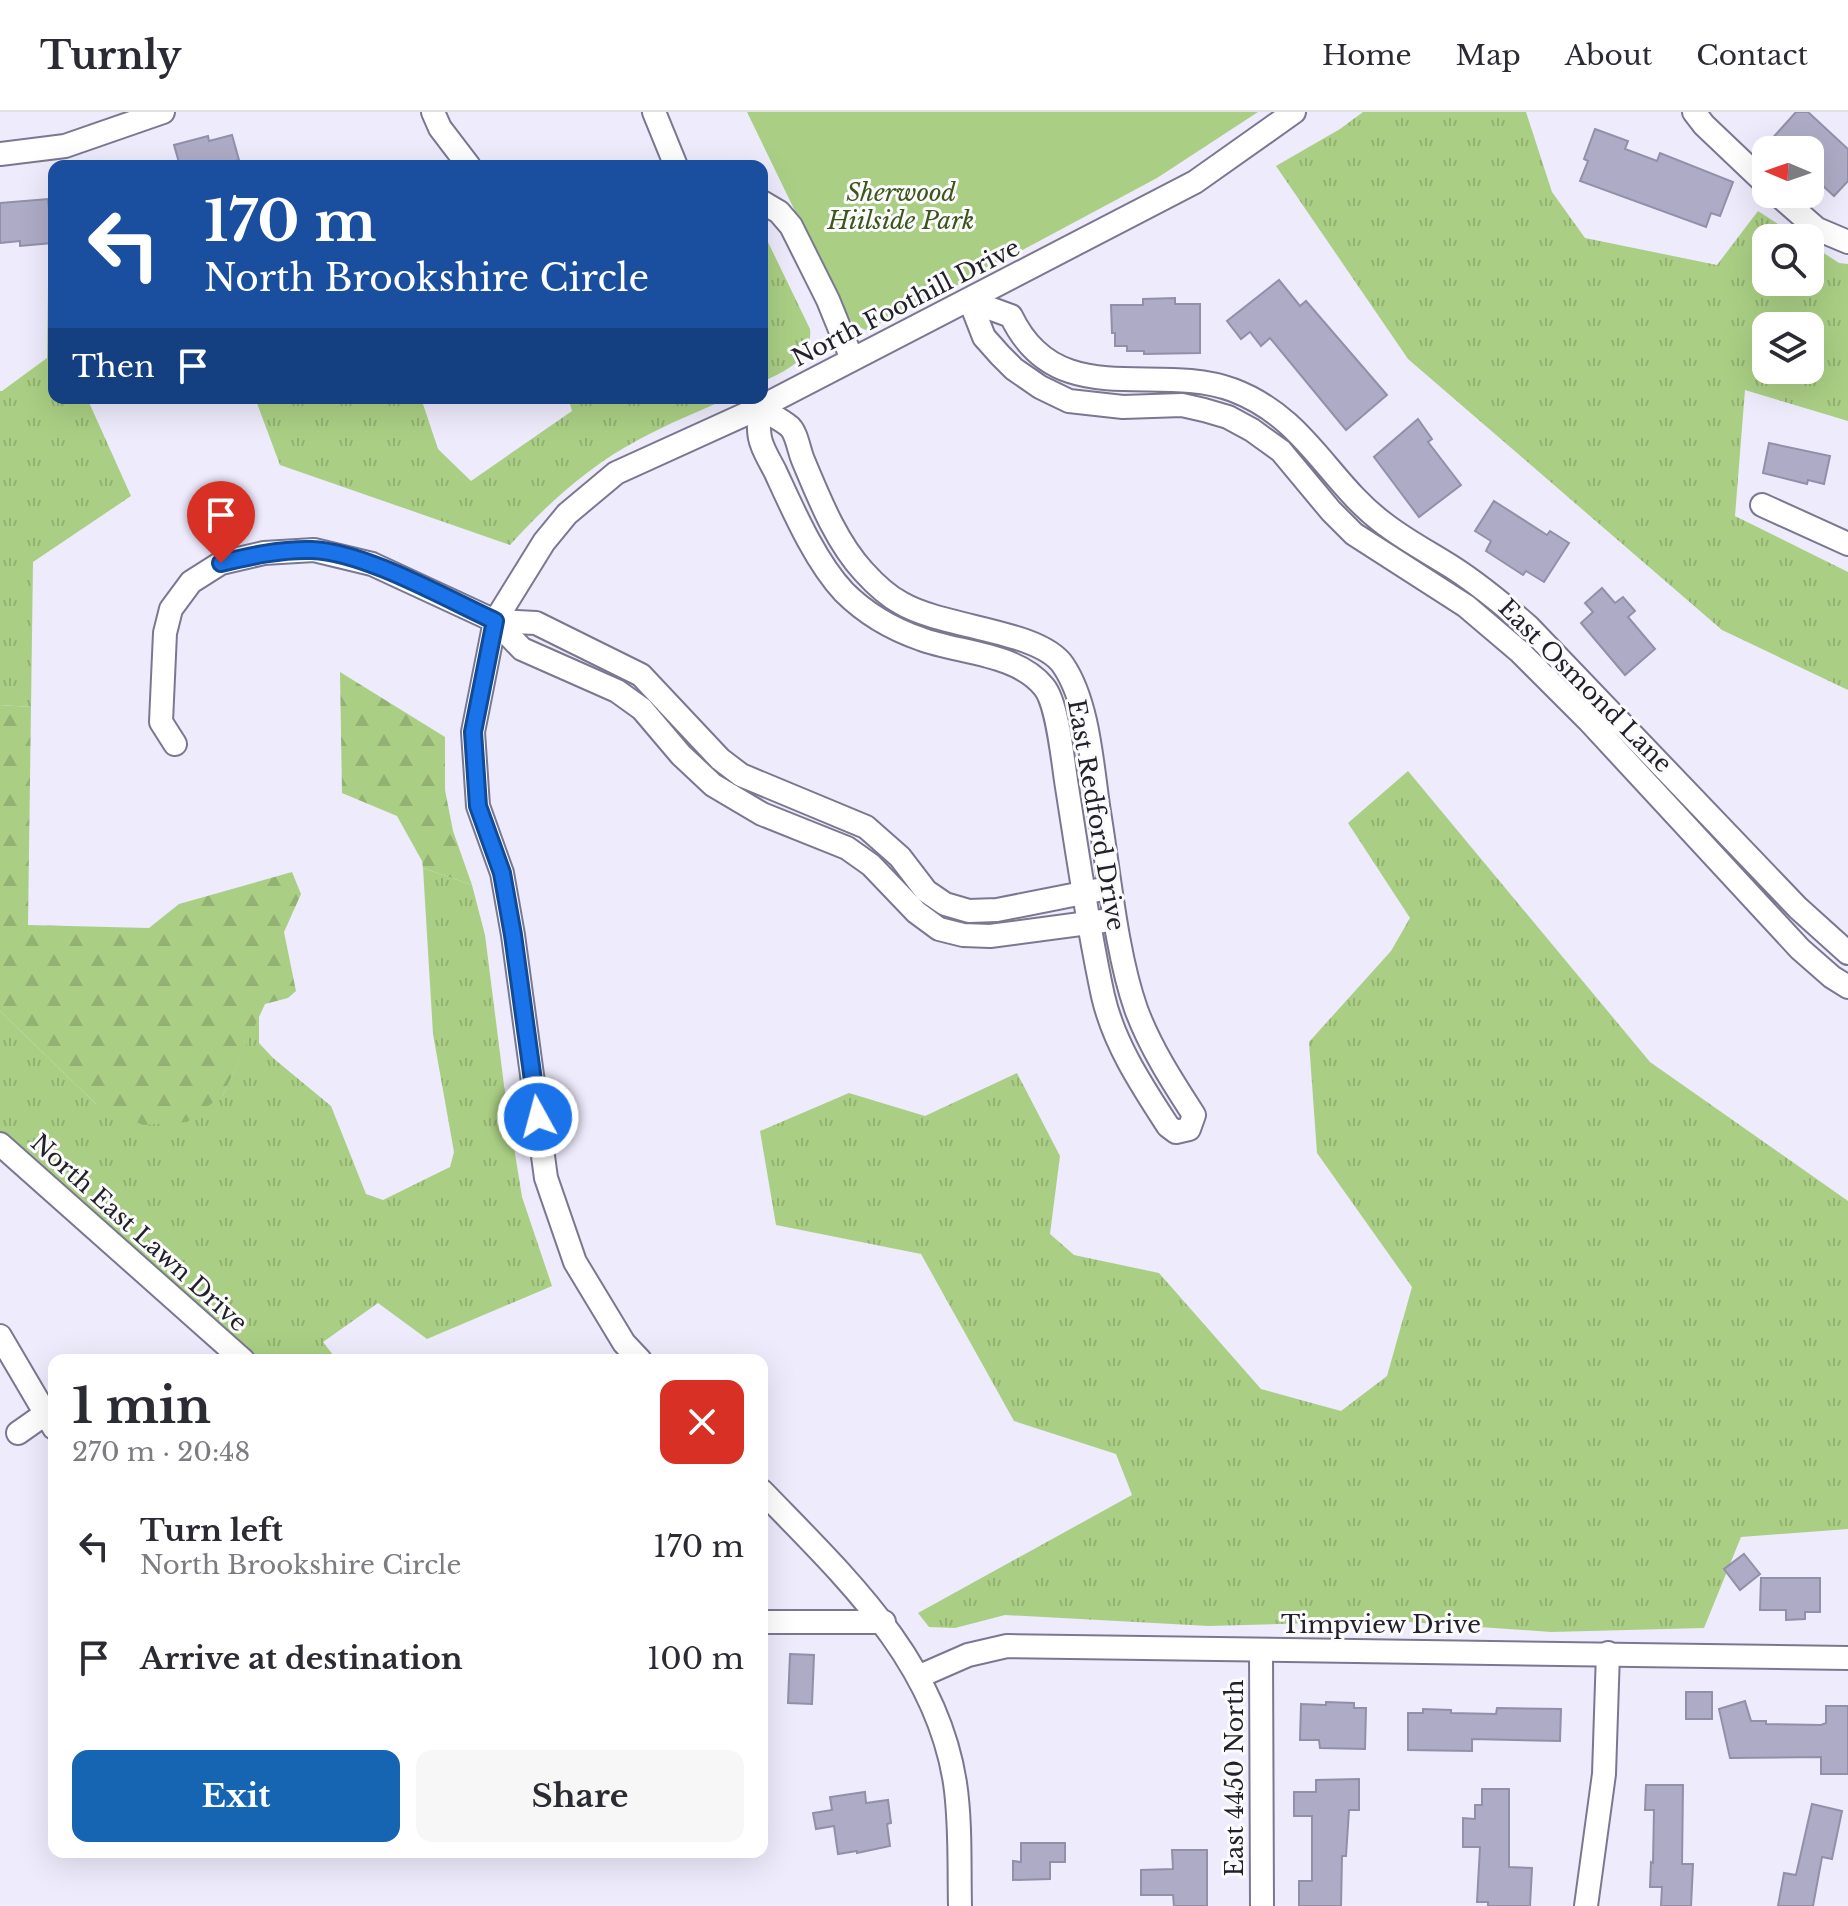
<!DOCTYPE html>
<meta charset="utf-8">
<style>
:root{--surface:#fff;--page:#f7f7f7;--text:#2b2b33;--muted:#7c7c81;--line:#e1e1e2;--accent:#1665b3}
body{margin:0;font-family:"Libre Baskerville",serif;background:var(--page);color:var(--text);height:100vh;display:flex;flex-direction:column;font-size:30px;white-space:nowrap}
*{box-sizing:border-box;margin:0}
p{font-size:26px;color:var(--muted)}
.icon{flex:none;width:44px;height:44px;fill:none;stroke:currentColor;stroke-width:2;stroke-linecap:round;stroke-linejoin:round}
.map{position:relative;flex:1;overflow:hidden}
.details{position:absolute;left:48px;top:1242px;width:720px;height:504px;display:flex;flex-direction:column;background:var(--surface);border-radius:16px;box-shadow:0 8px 32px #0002}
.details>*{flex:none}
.hud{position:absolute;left:48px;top:48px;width:720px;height:244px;border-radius:16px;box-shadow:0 8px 32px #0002;background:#1a4fa0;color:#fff;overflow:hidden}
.needle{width:52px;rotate:272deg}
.buttons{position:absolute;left:1752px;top:24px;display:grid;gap:16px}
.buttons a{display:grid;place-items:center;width:72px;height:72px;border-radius:16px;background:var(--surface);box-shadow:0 8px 32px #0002;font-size:40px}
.pin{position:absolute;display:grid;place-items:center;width:68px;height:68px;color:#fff;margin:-82px -34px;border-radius:50% 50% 50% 0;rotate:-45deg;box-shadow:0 0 8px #0007}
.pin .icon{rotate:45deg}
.me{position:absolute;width:88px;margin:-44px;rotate:353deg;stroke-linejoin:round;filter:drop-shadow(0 0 6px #0008)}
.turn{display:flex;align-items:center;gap:28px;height:168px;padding:0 24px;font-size:36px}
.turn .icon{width:104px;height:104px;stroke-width:2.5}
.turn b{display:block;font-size:56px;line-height:68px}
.then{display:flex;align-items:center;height:76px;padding:0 24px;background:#0003;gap:16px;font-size:30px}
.round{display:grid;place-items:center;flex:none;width:84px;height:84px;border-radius:16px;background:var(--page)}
.head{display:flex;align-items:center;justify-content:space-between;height:136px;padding:0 24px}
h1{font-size:48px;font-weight:800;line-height:60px}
.cta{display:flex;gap:16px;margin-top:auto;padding:16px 24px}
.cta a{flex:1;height:92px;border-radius:16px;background:var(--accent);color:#fff;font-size:32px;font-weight:800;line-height:92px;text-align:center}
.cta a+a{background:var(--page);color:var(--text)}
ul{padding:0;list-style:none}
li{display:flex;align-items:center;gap:24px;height:112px;padding:0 24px}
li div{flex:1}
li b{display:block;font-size:30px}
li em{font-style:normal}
header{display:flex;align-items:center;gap:48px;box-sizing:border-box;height:112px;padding:0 40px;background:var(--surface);border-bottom:2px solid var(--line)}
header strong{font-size:38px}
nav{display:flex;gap:44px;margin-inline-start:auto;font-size:28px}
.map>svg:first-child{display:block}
.grass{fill:url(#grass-tufts);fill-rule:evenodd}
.forest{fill:url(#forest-firs)}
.park{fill:#aacf84}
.building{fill:#aeabc6;stroke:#928fa9;stroke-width:2}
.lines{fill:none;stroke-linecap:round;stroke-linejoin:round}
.minor-casing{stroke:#7a7890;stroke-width:26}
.minor{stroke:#fff;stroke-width:22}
.route-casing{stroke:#114b97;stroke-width:20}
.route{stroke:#1a73e8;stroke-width:14}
.labels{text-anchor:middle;stroke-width:6;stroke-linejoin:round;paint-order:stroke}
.park-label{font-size:24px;font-style:italic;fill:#3c551d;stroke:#fbfbfb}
.street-label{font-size:24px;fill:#22212b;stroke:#fbfbfb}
</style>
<header>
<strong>Turnly</strong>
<nav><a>Home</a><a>Map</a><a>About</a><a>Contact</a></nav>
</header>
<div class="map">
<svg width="1848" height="1794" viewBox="0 0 1848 1794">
<defs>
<pattern id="grass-tufts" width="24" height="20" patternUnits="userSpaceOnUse" patternTransform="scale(2)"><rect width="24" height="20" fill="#aacf84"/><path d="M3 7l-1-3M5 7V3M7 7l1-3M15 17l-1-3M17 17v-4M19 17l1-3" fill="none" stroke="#92b172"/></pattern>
<pattern id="forest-firs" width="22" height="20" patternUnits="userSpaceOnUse" patternTransform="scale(2)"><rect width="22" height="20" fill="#aacf84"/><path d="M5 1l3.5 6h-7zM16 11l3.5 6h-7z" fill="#92b172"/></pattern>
</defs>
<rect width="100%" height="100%" fill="#edebfc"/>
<!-- grass -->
<g class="grass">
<path d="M1363,0H1526L1552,80L1585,126L1717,153L1758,99L1800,126H1766V170H1810V132L1839,151L1848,152V309L1745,278L1735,404L1848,460V578L1722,518L1408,247L1276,54L1340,17ZM1810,214V258H1766V214Z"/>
<path d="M762,124L767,128L810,217C813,247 787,258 762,270Z"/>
<polygon points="54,163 54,286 87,286 131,384 33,450 31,595 0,593 0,279 2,279 47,246 48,172"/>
<path d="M255,286H421L438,337L471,369L572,299L568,286H728C698,300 667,312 638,328C589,354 547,392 510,433L280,353Z"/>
<polygon points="1408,659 1650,950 1848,1089 1848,1417 1741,1425 1704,1516 1551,1520 1395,1509 1209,1514 1005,1503 955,1516 929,1515 918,1501 1132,1383 1116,1342 1014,1309 921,1142 776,1113 760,1019 849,981 925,1004 1017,961 1060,1044 1050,1122 1074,1143 1159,1161 1261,1277 1341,1299 1387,1264 1412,1175 1317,1041 1309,930 1391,839 1410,806 1348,711"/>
<polygon points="423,756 472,773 485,823 504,973 522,1085 552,1174 427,1227 378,1191 323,1230 337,1248 256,1248 40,1059 0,1019 0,899 96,992 223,983 259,903 259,931 273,946 331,994 366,1082 383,1088 450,1055 454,1040 433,922"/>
</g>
<!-- forest -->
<g class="forest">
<polygon points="340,560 445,625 445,678 453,719 472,773 423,756 422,749 397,704 342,681"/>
<polygon points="0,593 31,595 28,813 149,816 179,792 292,760 301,782 284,820 296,879 288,886 265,892 223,983 187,1010 143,1013 96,992 0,899"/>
</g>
<!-- park -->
<polygon class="park" points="747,0 1258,0 1157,66 935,185 866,218 855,213 845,202"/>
<!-- building -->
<g class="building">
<polygon points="1796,0 1808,0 1848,37 1848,69 1834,84 1810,62 1810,38 1780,38 1770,29"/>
<polygon points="1595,17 1628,29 1625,37 1657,49 1660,41 1733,70 1720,104 1711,101 1706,115 1580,69 1588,49 1584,47"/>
<polygon points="232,23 239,48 217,54 180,54 174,33 208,24 209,29"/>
<polygon points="48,87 52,131 20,134 20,129 0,131 0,91"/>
<polygon points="1279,168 1300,194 1306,189 1387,283 1346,318 1270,226 1261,234 1250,220 1241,227 1227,209"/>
<polygon points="1175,186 1175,192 1200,192 1200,241 1144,242 1144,239 1127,239 1127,234 1115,234 1115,221 1112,221 1111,193 1143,193 1143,187"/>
<polygon points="1418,307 1432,327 1428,330 1461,373 1419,405 1374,345"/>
<polygon points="1769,331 1830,344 1824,372 1808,368 1807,372 1763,361"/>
<polygon points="1494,389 1547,423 1550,419 1569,431 1544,470 1526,459 1523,463 1486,439 1491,429 1475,419"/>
<polygon points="1602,476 1615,491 1623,485 1635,499 1628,505 1655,537 1625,563 1581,511 1593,500 1585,491"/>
<polygon points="1744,1442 1760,1462 1740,1478 1724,1457"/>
<polygon points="1761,1466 1820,1466 1820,1500 1805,1500 1805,1507 1786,1508 1786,1498 1760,1498"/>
<polygon points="790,1542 814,1543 812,1592 788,1591"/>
<rect x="1686" y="1580" width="26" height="27"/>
<polygon points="1745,1589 1751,1609 1766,1609 1766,1612 1821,1613 1826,1611 1826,1594 1848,1594 1848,1662 1821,1662 1821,1645 1730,1646 1719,1597"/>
<polygon points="1326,1590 1354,1591 1354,1596 1366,1596 1365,1637 1320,1636 1319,1628 1300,1628 1301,1592 1326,1593"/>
<polygon points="1497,1596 1561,1597 1560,1629 1472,1627 1472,1639 1408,1638 1408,1601 1423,1601 1423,1597 1451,1598 1451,1601 1496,1602"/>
<polygon points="1359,1667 1359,1698 1349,1698 1346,1744 1342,1744 1341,1794 1299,1794 1299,1769 1312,1769 1312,1704 1294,1704 1294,1680 1316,1680 1316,1668"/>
<polygon points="1646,1673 1683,1673 1682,1752 1693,1752 1691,1794 1661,1794 1662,1775 1650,1775 1651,1750 1653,1751 1654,1698 1645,1698"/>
<polygon points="1482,1677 1509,1677 1509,1755 1532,1756 1530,1794 1488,1794 1488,1790 1477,1790 1480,1735 1463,1735 1463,1706 1475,1707 1475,1693 1482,1693"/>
<polygon points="865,1680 866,1691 888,1688 891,1711 887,1712 890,1734 857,1741 857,1739 838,1742 834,1714 816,1717 813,1701 832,1698 830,1685"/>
<polygon points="1812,1692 1842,1699 1832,1747 1822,1745 1813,1794 1778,1794 1784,1761 1796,1763"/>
<polygon points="1021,1731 1065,1731 1065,1750 1050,1750 1050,1767 1013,1768 1013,1749 1021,1750"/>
<polygon points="1172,1738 1207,1738 1207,1794 1174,1794 1173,1783 1141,1783 1141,1758 1173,1757"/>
</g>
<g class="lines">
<!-- minor casing -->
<g class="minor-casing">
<g id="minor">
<polyline points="433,0 440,16 469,54"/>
<polyline points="654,0 676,54"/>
<polyline points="1694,0 1704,13 1766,72"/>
<polyline points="0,42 65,34 163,0"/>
<polyline points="1777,82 1817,117 1848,130"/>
<polyline points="762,90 779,100 791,114 828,188 852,247"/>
<path d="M759,296C769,302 781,307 790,315C797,322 799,339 803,348C819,386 836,430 864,460C874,471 888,484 901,491C943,516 1039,518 1063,553C1089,591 1092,655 1099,700C1109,760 1116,840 1136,897C1150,935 1172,969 1194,1003L1189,1017L1176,1020L1168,1014C1142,974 1114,932 1103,884C1088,815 1078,745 1067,675C1063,651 1058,592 1044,575C1017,541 958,541 921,527C892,517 866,502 844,480C815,449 793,398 775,359C770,349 762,337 760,326C758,316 759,305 759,296Z"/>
<polyline points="1762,393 1848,432"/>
<polyline points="495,509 536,511 641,563 720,647 741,663 866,715 900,745 926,779 945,792 969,799 997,798 1098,778"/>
<polyline points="175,632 161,610 165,521 171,497 191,470 221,451 264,441 314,438 372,452 495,509 522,537 617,579 642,597 681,643 713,673 762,702 847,736 871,753 916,800 939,817 963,823 990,824 1103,809"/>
<path d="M1848,841L1798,796L1529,515C1504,493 1480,473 1452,455C1430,441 1407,429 1386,413C1328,371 1307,306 1233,278C1156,249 1057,301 1011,204L970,189L984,225L1000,243L1014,257L1040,275L1069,289L1123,295L1182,293L1204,298L1228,305L1252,318L1281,339L1331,399L1354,422L1466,494L1519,539L1589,609L1800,837L1832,865L1848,875"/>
<polyline points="0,1032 243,1248"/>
<polyline points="0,1224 54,1316"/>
<polyline points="640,1248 624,1231 575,1150 546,1066 513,823 502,761 478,694 473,620 495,509 544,430 567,402 616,361 759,296 1195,70 1294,0"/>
<polyline points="18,1321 45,1302"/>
<path d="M762,1379C844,1464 936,1548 955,1671C961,1711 959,1754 960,1794"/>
<polyline points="762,1510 884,1510"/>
<polyline points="1261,1538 1262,1794"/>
<polyline points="920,1564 968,1543 1007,1534 1848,1546"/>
<polyline points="1586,1794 1604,1662 1608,1541"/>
</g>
</g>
<!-- minor -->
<use href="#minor" class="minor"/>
</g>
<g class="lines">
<!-- route casing -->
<g class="route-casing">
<path id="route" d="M221,451C251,444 281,437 312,438C365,440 445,486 495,509L473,620L478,694L502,761L513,823L538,1005"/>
</g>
<!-- route -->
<use href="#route" class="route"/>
</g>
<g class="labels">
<!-- park labels -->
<g class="park-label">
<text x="901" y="89">Sherwood<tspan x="901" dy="28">Hiilside Park</tspan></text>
</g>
<!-- street labels -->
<g class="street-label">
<text transform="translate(906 191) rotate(-27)" y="8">North Foothill Drive</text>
<text transform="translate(1585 574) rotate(45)" y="8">East Osmond Lane</text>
<text transform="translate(1096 703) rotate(80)" y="8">East Redford Drive</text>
<text transform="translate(139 1121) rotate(42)" y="8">North East Lawn Drive</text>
<text x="1381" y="1521">Timpview Drive</text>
<text transform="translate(1235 1666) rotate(-90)" y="8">East 4450 North</text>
</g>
</g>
</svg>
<div class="buttons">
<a><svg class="needle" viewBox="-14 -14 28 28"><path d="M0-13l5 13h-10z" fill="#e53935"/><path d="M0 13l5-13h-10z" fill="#7c7c81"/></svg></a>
<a><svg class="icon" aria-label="search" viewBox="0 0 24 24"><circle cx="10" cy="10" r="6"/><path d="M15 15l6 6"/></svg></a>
<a><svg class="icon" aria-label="layers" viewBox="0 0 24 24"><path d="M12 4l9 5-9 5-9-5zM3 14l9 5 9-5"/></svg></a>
</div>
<div class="pin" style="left:221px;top:451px;background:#d93025"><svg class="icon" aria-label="arrive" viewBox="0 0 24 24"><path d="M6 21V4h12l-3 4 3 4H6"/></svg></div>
<svg class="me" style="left:538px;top:1005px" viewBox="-20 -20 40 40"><circle r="17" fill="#1a73e8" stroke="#fff" stroke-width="3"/><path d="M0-11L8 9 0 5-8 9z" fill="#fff"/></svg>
<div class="hud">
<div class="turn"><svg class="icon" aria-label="left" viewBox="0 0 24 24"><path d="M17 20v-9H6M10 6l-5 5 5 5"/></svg><div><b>170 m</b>North Brookshire Circle</div></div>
<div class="then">Then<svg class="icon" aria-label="arrive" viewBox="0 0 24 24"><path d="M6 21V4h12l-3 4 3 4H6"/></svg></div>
</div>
<section class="details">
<div class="head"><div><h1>1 min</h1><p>270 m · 20:48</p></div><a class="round" style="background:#d93025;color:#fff"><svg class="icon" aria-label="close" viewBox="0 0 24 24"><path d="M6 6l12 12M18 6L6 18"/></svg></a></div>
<ul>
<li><svg class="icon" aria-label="left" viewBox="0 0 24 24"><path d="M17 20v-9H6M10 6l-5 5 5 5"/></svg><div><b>Turn left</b><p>North Brookshire Circle</p></div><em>170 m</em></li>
<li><svg class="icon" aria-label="arrive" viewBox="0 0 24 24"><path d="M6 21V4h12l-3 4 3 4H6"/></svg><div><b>Arrive at destination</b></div><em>100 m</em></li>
</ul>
<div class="cta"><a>Exit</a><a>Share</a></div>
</section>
</div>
